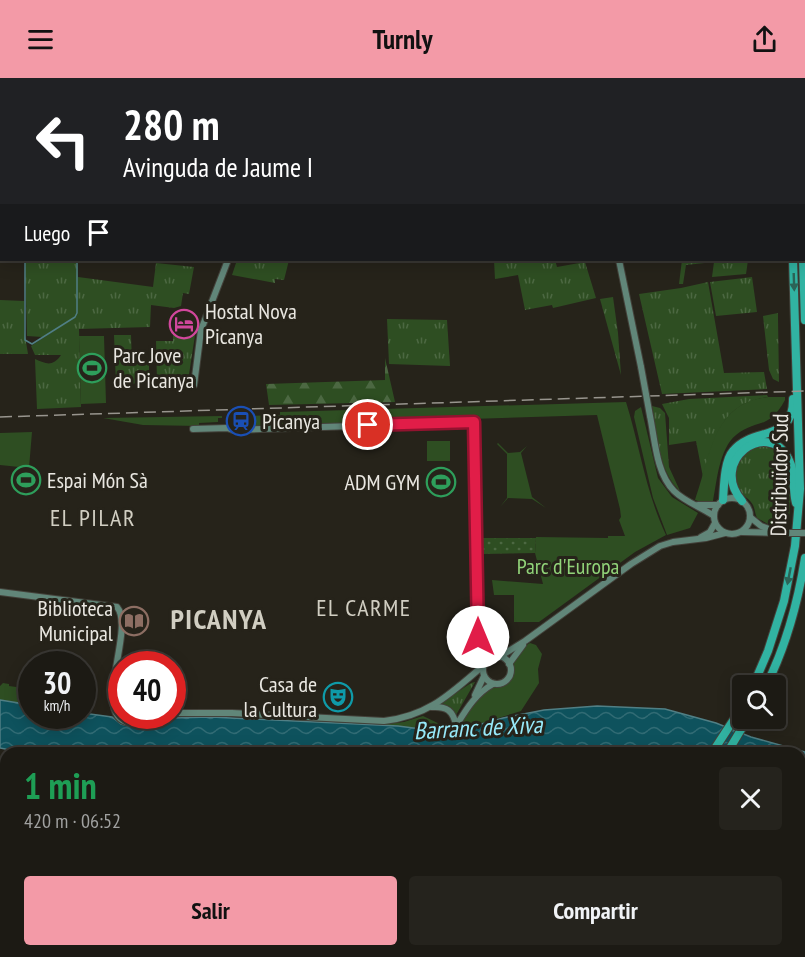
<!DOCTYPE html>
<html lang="es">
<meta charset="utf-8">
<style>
:root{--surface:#1c1a14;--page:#25231d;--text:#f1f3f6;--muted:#a0a1a0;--line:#3a3834;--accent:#f39aa7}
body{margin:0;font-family:"PT Sans Narrow",sans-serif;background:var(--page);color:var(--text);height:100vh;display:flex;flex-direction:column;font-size:22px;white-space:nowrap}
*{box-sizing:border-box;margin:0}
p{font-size:20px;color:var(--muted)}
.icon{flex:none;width:33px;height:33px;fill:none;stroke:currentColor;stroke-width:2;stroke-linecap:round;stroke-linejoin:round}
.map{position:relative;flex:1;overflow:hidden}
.drawer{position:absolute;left:0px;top:669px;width:806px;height:210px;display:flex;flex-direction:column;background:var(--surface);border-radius:18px 18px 0 0;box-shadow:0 3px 15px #0003,0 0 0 2px var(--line)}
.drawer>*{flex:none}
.guide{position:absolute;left:0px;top:0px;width:806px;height:183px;box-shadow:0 3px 15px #0003,0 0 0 2px var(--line);background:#202124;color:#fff;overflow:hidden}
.controls{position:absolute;left:732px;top:597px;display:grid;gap:12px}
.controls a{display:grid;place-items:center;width:54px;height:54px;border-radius:6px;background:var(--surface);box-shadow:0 3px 15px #0003,0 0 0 2px var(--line);font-size:30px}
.speed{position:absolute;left:18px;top:573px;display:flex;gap:12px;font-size:30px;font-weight:700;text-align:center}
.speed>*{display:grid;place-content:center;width:78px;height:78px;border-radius:50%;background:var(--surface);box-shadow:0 3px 15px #0003,0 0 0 2px var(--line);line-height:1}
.speed small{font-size:15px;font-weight:400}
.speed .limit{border:9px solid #d22;background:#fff;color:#111}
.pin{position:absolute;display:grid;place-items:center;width:51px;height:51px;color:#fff;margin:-26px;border:3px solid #fff;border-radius:50%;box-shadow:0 2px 6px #0007}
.me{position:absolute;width:66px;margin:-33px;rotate:0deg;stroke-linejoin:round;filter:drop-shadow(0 0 4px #0008)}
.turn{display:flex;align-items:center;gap:21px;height:126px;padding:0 24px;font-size:27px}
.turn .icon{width:78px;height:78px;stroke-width:2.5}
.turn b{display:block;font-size:42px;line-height:51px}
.then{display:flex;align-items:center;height:57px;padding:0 24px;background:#0003;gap:12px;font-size:22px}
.round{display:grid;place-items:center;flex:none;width:63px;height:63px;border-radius:6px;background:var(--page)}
.head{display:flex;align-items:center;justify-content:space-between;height:102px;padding:0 24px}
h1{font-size:36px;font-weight:700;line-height:45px;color:#1e9e55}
.cta{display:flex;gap:12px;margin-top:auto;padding:12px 24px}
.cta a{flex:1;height:69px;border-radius:6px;background:var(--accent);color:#111;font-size:24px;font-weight:700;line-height:69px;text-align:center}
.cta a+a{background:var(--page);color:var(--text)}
header{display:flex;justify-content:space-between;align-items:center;height:78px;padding:0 24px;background:var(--accent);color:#111;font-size:27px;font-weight:700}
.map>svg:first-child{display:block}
.grass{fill:url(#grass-tufts)}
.forest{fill:url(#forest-firs)}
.park{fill:#2e4e22}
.garden{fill:url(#garden-dots)}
.water{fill:url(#water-waves);stroke:#507f85;stroke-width:1.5}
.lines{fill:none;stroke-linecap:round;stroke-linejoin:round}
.stream{stroke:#507f85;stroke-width:1.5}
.secondary-casing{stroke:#43413a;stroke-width:8}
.highway-casing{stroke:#43413a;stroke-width:10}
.secondary{stroke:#618679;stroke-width:6}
.highway{stroke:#31b3a2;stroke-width:8}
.rail{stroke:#98958e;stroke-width:1.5;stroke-dasharray:12 6;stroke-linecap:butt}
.secondary-bridge-casing{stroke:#43413a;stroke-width:8;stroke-linecap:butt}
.secondary-bridge{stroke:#618679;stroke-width:6}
.oneway{fill:#2b6457}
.route-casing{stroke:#92132f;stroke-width:15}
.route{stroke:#e11d48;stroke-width:10}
.labels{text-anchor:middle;stroke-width:6;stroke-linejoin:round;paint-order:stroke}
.poi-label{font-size:22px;fill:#e9e7e1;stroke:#26231a;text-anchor:start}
.street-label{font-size:22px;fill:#e9e7e1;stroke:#26231a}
.park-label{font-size:22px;fill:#91d379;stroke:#26231a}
.neighbourhood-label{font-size:24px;letter-spacing:1.5px;fill:#d1cec2;stroke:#26231a}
.water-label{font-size:24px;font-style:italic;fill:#97eafa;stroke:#26231a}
.district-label{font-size:28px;font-weight:bold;letter-spacing:1.5px;fill:#d1cec2;stroke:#26231a}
</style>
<header><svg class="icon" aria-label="menu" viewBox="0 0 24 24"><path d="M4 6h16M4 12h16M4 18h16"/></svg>Turnly<svg class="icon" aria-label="share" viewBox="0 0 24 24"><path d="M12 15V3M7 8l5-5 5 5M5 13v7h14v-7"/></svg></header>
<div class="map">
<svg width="805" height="879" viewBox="0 0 805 879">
<defs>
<pattern id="grass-tufts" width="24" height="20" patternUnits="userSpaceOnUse" patternTransform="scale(1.5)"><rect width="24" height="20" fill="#2e4e22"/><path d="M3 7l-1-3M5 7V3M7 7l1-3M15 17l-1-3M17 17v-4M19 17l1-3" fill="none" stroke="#4c6842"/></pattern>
<pattern id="forest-firs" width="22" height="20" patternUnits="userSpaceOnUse" patternTransform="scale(1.5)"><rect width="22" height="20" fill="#2e4e22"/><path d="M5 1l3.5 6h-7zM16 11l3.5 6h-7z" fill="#4c6842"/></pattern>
<pattern id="garden-dots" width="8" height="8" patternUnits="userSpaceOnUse" patternTransform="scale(1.5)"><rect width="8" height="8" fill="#2e4e22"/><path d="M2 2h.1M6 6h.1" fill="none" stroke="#4c6842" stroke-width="1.8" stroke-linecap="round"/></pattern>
<pattern id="water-waves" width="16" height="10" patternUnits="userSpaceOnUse" patternTransform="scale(1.5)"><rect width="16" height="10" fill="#0e525d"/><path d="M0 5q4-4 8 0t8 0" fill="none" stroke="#316b74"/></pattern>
</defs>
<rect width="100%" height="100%" fill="#26231a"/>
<!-- grass -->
<g class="grass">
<path d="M25,182H78V199L153,209L156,185L129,182H155L156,185L194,189L189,216L183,215L181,228L174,230L151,227L150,249L79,251L81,329L37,331L35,281C46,286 53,289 61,277H35L31,268L72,241L43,259L27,258Z"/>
<polygon points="237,182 289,182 284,202 275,201 275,205 232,197"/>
<polygon points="494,182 555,182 557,189 585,184 596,220 553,230 552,227 525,232 518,197 495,201"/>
<polygon points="682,182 748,182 746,196 712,199 714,184 686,187 683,206 679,206"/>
<polygon points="752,199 757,234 716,238 710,204"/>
<polygon points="708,204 724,295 764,294 767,311 662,316 639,216 681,210"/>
<polygon points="613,219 618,255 621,297 600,221"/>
<polygon points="0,222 24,223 24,252 28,276 0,276"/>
<polygon points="778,235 778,241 779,304 773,301 769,292 763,238"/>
<polygon points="387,241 447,242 450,288 389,286"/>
<polygon points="173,255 195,257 188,303 157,304 156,263 173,263"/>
<polygon points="114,257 131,257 132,285 149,285 149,305 116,306"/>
<path d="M767,317L768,319C719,326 717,359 703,399L696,363L669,367V340L662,326L689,321Z"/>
<path d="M652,328L660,330L665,335L669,389L680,413C658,393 657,355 652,328Z"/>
<path d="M754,368C798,366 791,411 789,441L780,448L768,446L757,440C755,436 755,431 753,427C750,421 743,418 740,413C729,395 740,379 754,368Z"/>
<polygon points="475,604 456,637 450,629 441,625 471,605"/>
<polygon points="423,638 448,650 446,654 398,648 273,641 273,640 385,646 404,644"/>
<polygon points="800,855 805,855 805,877 801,879 747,879 745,873 800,873"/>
</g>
<!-- forest -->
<polygon class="forest" points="385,280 395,324 269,327 266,306 385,302"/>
<!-- park -->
<g class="park">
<polygon points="79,258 104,258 106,325 81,326"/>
<path d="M768,319H785V322C768,353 758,340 736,357C719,371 717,403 713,423L701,424L695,422C711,378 712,325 768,319Z"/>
<path d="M626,324C640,369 646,415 666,457L635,474L539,544H514V517H494L492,502L543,506L535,475L536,459L608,460V458H625L619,442L621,439L620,431L597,337L249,348L248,338L280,337V334Z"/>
<polygon points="641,329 658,400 672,419 698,435 690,450 667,457 653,420 634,339 635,333"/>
<polygon points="222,338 222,340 218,340 218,344 199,345 199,348 143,347 103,340"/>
<polygon points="32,354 29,390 0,387 0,355"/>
<rect x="427" y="363" width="23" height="20"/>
<polygon points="498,365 508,375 520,374 527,368 521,375 532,419 546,430 532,421 508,420 500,429 507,420 507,376 497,366"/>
<path d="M530,565L536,567L542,576L538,591L539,605L521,633L456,653L482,614C489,608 501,611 508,605C514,599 512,594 513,587C514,579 523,568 530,565Z"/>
<polygon points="3,605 9,606 9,608 31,611 31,627 0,622 0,608"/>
</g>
<!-- garden -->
<polygon class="garden" points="482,460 536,460 535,475 482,476"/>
<!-- water -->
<polygon class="water" points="0,622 31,627 32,638 82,638 83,635 112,639 121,646 141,651 157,648 173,640 211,639 398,648 444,654 456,653 503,640 544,632 597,628 665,631 716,645 751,659 805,674 805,710 800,709 800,675 666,675 636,671 566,675 26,675 0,670"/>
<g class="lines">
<!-- stream -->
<g class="stream">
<polyline points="0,60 2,74"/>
<polyline points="25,182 25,262 32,266 75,239 77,235 77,182"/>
<polyline points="800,833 805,835"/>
<polyline points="800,854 805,854"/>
<polyline points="563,873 564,879"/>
<polyline points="617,873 618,879"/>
<polyline points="431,878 471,873"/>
<polyline points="419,879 425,878"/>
<polyline points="646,879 668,873"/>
</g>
<!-- secondary casing -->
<g class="secondary-casing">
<g id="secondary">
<polyline points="442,0 444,2"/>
<polyline points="452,0 454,2"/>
<polyline points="292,2 293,0"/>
<polyline points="619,182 641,289"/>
<polyline points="194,307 201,252 228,182"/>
<path d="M650,338C655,362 656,395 674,413C685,424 701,429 714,438"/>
<polyline points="193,351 227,350 233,352 474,344 478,559 485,584"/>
<circle cx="732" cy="438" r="18"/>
<polyline points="698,427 718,427"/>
<polyline points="750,439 761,448 772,452"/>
<polyline points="742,454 780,455"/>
<polyline points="701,459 710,454 715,445"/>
<path d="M0,514L117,529C137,552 84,650 138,645C147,644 156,640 165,638"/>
<circle cx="497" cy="592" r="14"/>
<polyline points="499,579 525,563 631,486 660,468 673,464 706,460 725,455"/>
<polyline points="509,586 523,567"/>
<polyline points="475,617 484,598"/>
<path d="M432,629C447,628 453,633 456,647"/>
<path d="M172,635H232L384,643C429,638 451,615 484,587"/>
<path d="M456,648C466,632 475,616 493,606"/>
<polyline points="12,879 17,873"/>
<polyline points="201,879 217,873"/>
</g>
</g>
<!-- highway casing -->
<g class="highway-casing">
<g id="highway">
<polyline points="787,0 787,2"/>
<polyline points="798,0 798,2"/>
<polyline points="803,182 805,242"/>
<path d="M723,422C724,410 724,383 733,373C753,348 794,365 793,321"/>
<path d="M742,423C708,383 767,340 788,380C796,394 792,410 796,425"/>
<polyline points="753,608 768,573 784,523 795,468 800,411 793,182"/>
<path d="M766,608C786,568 798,524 805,480"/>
<polyline points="712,675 742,629"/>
<polyline points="727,675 748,640"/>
<polyline points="800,798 805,801"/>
<polyline points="800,812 805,814"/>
<polyline points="800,822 805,824"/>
<polyline points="261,879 277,878"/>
<polyline points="273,879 299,873"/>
<polyline points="325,879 356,873"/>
</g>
</g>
<!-- secondary -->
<use href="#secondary" class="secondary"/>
<!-- highway -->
<use href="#highway" class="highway"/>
<!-- rail -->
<polyline class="rail" points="0,339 805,313"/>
<!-- secondary-bridge casing -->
<g class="secondary-bridge-casing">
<g id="secondary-bridge">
<polyline points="641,289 650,338"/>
<polyline points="780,455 805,455"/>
</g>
</g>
<!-- secondary-bridge -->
<use href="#secondary-bridge" class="secondary-bridge"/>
</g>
<!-- one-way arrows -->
<defs><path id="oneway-solid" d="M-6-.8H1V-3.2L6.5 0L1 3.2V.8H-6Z" transform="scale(1.5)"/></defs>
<g class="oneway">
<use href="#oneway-solid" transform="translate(794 204) rotate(88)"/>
<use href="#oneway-solid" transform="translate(789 498) rotate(101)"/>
</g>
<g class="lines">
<!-- route casing -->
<g class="route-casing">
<polyline id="route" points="368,347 474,344 478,559"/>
</g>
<!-- route -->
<use href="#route" class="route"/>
</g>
<!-- icons -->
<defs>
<g id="hotel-ring" transform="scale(1.5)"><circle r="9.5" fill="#26231a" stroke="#d1479c" stroke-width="1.5"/><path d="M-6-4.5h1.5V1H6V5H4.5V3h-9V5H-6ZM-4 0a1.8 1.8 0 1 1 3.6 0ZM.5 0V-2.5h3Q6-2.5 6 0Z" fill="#d1479c"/></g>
<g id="stadium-ring" transform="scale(1.5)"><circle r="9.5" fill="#26231a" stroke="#2e9e5b" stroke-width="1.5"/><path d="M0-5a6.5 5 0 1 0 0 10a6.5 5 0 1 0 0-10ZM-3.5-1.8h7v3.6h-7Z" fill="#2e9e5b"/></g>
<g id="station-ring" transform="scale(1.5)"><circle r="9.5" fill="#26231a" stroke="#1a4fb4" stroke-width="1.5"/><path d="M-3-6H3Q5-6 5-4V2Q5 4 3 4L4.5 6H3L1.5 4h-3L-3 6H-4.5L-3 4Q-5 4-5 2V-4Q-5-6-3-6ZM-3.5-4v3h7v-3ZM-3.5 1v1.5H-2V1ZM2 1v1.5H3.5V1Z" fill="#1a4fb4"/></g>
<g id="library-ring" transform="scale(1.5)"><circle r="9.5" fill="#26231a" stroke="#8d6e63" stroke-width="1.5"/><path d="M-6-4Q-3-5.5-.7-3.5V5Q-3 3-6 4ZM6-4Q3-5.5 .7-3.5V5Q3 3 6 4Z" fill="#8d6e63"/></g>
<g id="theatre-ring" transform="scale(1.5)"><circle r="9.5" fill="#26231a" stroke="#0f9aa8" stroke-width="1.5"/><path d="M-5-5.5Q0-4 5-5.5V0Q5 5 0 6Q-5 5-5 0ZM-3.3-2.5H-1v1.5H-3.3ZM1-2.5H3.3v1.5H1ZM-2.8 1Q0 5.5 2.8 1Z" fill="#0f9aa8"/></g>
</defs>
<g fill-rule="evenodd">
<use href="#hotel-ring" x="184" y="246"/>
<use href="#stadium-ring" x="92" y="290"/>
<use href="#station-ring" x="241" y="343"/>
<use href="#stadium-ring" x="26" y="402"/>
<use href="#stadium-ring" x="441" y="404"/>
<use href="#library-ring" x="134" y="543"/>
<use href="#theatre-ring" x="338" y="619"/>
</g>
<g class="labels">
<!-- poi labels -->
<g class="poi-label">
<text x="205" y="241">Hostal Nova<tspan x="205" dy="25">Picanya</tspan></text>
<text x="113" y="285">Parc Jove<tspan x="113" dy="25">de Picanya</tspan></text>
<text x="262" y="351">Picanya</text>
<text x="47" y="410">Espai Món Sà</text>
<text x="420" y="412" text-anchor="end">ADM GYM</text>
<text x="113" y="538" text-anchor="end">Biblioteca<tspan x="113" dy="25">Municipal</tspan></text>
<text x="317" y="614" text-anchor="end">Casa de<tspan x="317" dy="25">la Cultura</tspan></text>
</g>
<!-- street labels -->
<g class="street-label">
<text transform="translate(779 397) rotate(-89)" y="8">Distribuïdor Sud</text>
</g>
<!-- park labels -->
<g class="park-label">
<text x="568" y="496">Parc d'Europa</text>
</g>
<!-- neighbourhood labels -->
<g class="neighbourhood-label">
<text x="93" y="448">EL PILAR</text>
<text x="364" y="538">EL CARME</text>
</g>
<!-- water labels -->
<g class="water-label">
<text transform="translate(478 650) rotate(-3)" y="8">Barranc de Xiva</text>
</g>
<!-- district labels -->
<g class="district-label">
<text x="219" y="551">PICANYA</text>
</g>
</g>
</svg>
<div class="controls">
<a><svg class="icon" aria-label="search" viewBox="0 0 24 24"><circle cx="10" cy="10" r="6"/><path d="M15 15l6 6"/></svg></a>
</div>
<div class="speed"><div>30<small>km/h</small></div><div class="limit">40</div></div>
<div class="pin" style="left:368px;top:347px;background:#d93025"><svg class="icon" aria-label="arrive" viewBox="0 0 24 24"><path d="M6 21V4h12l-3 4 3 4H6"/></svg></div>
<svg class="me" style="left:478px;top:559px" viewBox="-20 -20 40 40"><circle r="19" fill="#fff"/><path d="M0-13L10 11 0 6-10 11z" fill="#e11d48"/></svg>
<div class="guide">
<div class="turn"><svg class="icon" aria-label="left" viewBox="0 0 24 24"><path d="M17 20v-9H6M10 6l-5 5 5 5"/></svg><div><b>280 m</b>Avinguda de Jaume I</div></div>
<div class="then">Luego<svg class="icon" aria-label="arrive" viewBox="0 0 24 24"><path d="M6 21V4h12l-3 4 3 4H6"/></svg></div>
</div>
<section class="drawer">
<div class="head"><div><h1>1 min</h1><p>420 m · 06:52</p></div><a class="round"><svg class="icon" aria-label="close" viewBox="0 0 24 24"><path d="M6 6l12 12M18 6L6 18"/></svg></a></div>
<div class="cta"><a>Salir</a><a>Compartir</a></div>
</section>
</div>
